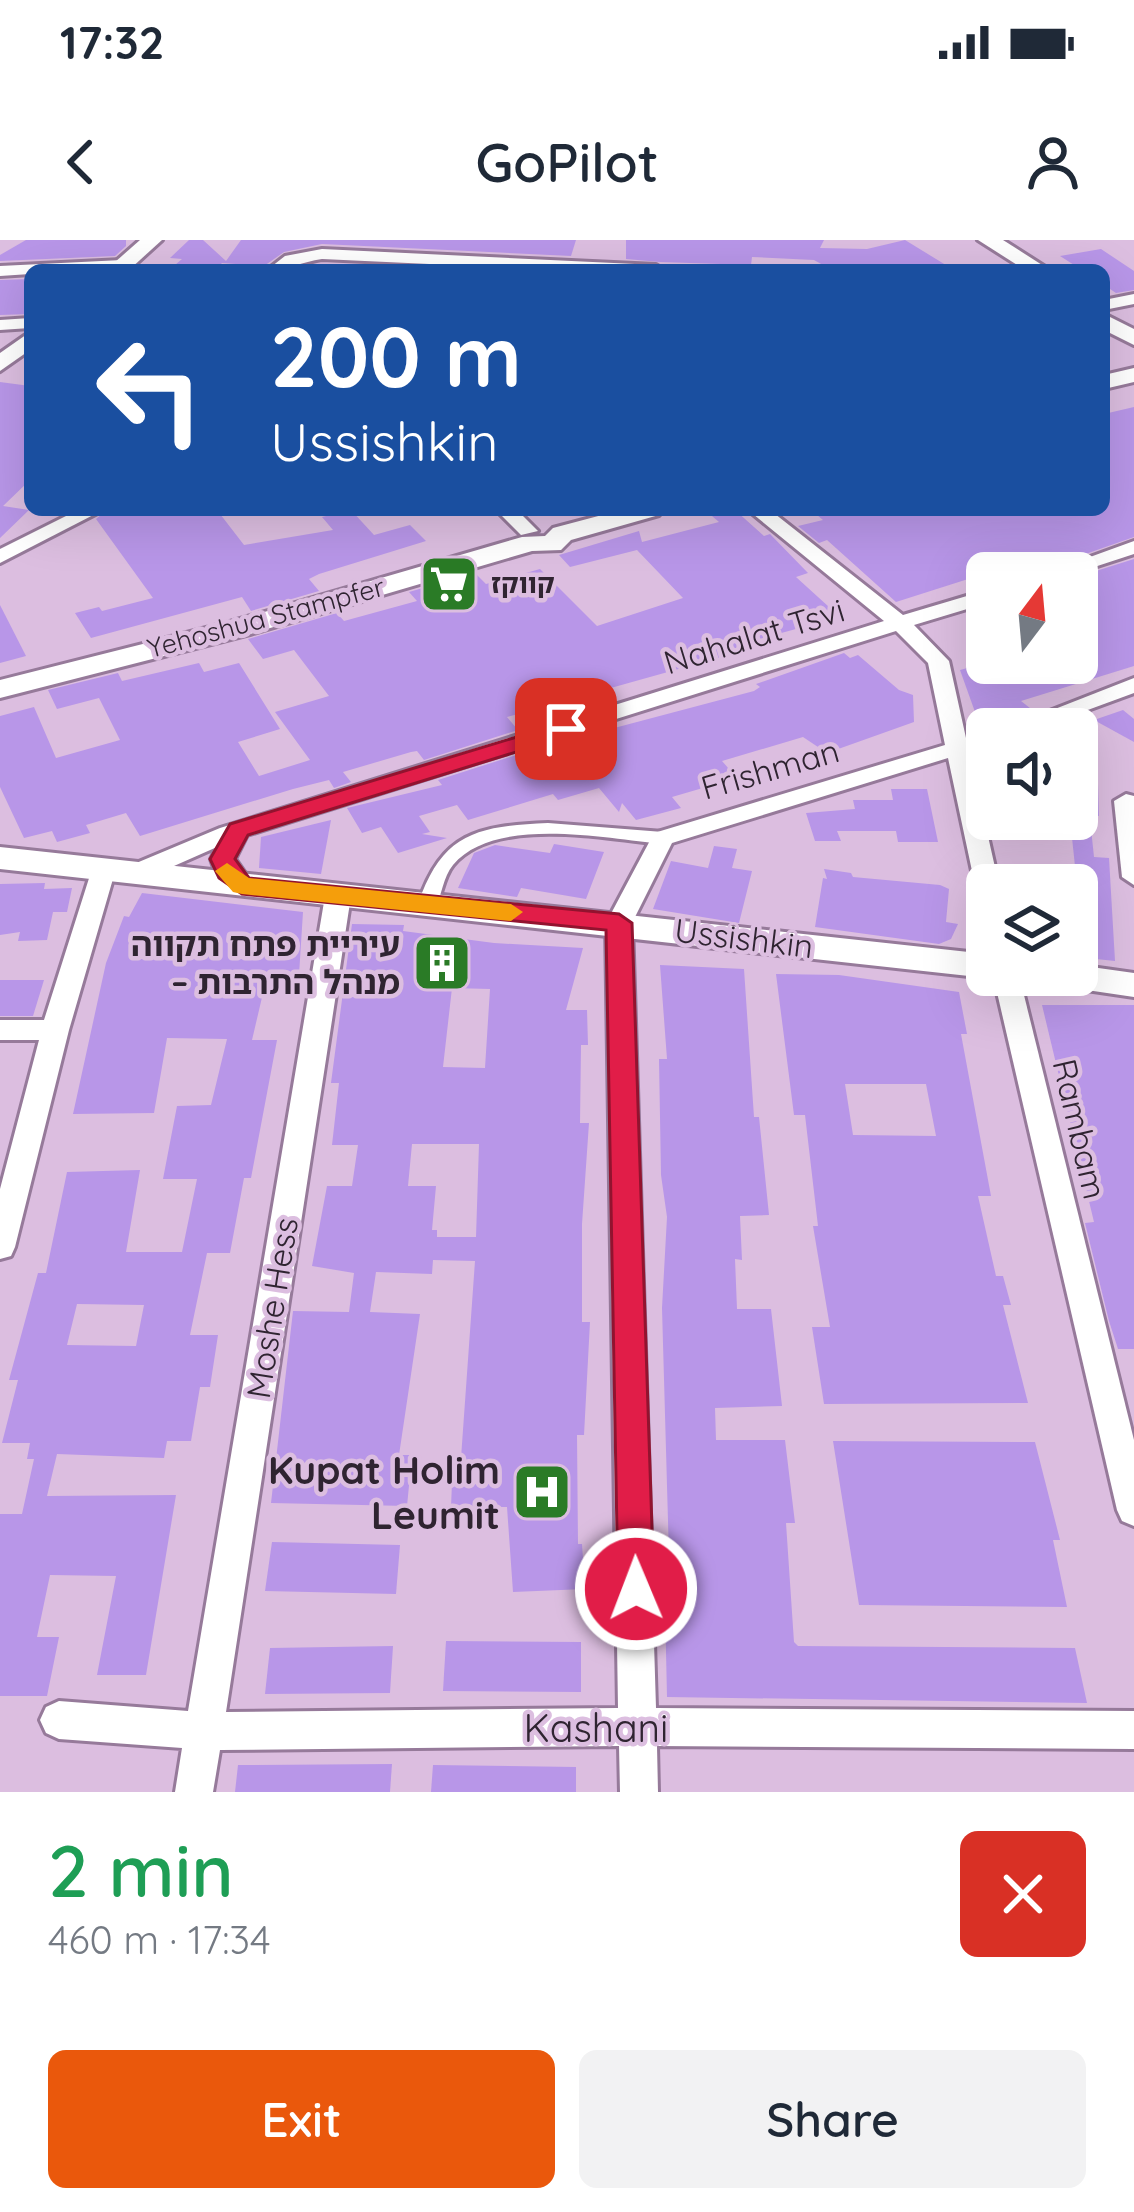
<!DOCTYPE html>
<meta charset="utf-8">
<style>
:root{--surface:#fff;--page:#f2f2f3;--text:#1f2937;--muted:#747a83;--accent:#ea580c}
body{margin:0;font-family:Quicksand,"Noto Sans Hebrew",sans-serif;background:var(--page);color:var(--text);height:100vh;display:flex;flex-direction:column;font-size:45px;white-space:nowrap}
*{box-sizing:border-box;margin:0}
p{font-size:39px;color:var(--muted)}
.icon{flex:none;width:66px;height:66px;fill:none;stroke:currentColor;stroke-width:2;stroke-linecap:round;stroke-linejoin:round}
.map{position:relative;height:1552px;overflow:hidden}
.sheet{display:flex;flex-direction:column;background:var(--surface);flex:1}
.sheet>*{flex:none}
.hud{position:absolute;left:24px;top:24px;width:1086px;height:252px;border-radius:18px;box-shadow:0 12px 48px #0002;background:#1a4fa0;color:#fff;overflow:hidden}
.needle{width:78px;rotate:16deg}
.tools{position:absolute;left:966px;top:312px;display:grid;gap:24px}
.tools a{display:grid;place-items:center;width:132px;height:132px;border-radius:18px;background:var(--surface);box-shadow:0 12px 48px #0002;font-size:60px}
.pin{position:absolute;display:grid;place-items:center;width:102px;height:102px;color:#fff;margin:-51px;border-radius:24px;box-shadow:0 6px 18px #0006}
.me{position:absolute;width:132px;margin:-66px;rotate:359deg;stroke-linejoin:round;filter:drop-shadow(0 0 9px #0008)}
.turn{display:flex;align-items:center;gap:42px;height:252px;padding:0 48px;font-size:54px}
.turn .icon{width:156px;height:156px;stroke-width:2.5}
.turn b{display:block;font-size:84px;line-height:102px}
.round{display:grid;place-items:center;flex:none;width:126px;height:126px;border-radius:18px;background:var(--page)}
.summary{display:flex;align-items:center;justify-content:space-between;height:204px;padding:0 48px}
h1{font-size:72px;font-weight:600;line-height:90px;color:#1e9e55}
.primary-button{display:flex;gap:24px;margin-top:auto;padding:24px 48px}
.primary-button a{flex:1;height:138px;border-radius:18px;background:var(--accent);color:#fff;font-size:48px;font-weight:600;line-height:138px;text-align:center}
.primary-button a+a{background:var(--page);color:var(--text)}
.status{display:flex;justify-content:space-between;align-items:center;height:84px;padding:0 60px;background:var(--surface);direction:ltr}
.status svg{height:33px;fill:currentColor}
header{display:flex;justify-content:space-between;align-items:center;height:156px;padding:0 48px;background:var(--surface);font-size:54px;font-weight:600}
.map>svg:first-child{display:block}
.building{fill:#b896e8;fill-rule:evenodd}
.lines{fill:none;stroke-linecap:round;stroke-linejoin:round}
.pedestrian-casing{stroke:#967a9a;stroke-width:6}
.minor-casing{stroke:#967a9a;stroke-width:6}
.tertiary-casing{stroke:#967a9a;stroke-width:6}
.pedestrian{fill:#fff;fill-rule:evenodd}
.minor{fill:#fff;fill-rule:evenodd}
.tertiary{fill:#fff;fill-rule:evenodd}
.route{fill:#e11d48;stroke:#92132f;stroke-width:3}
.slow{fill:#f59e0b}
.labels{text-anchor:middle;stroke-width:9;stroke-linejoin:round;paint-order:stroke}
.far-poi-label{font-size:27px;font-weight:bold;fill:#2f2431;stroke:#dcbee0;text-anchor:start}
.far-street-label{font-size:27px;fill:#2f2431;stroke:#dcbee0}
.street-label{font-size:33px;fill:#2f2431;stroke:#dcbee0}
.poi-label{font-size:33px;font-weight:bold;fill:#2f2431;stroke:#dcbee0;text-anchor:end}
.near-poi-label{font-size:39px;font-weight:bold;fill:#2f2431;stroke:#dcbee0;text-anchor:end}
.near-street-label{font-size:39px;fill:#2f2431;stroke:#dcbee0}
</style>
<div class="status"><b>17:32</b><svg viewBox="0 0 49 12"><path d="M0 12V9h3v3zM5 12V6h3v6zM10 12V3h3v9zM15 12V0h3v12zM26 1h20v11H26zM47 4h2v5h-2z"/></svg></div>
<header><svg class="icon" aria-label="back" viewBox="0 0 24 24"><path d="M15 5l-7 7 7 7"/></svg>GoPilot<svg class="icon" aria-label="person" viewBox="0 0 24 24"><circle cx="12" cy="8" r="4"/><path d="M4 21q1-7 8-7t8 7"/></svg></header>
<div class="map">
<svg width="1134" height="1552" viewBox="0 0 1134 1552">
<rect width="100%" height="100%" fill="#dcbee0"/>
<!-- building -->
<g class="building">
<polygon points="26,0 126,0 126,6 115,16 0,21 0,15"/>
<polygon points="189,0 203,0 226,21 241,0 576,0 571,16 322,4 284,12 264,26 222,23 215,30 175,25 182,19 170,18"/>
<polygon points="626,0 824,0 820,8 867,9 905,0 954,30 832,30 814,20 752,17 751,25 660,22 626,19"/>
<polygon points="1101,9 1134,31 1134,50 1116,53 1104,45 1104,30 1082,30 1060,16"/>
<polygon points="30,39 30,74 0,75 0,40"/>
<polygon points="0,142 30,146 30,240 3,266 29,270 0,298"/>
<polygon points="1134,167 1134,297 1077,317 1077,312 987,333 896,362 827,300 819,303 798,286 823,280 811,270 1104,270 1104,174"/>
<polygon points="107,270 217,270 244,305 333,290 322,277 351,270 374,295 410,285 426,301 319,334 309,339 319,351 251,371 242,357 91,398 75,373 99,367 102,371 153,358 96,279"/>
<polygon points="705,270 735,270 764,296 770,294 808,333 796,337 840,377 759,399 763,402 725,416 507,477 518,490 424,520 417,511 411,512 343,532 351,542 334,548 329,540 293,549 140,596 126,573 86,585 90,593 57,602 52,591 24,598 0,547 0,476 34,467 56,518 120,500 99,458 57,469 48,450 118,433 122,441 199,423 204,432 239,423 280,489 238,502 259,536 310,520 275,472 329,456 294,410 263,419 248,399 337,373 344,381 417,361 409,352 475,333 486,344 540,329 597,386 683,358 637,310 570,327 559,315 639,291 642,302 719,282"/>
<polygon points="1134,319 1134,426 1021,461 1035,472 992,487 975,472 960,430 985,423 1077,423 1077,337"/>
<polygon points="0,365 26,416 0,423"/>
<polygon points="844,413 850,418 858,415 899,450 913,455 914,482 827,513 803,497 722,521 737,538 672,557 681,568 636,580 622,563 619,572 599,548 558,560 553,554 468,580 457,565 419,576 430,592 422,594 447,598 398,613 381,587 362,593 347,568 442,545 438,540 535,509 754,451 760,447 756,444"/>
<polygon points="1123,470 1134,479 1134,502 1094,480"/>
<polygon points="1077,508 1097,510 1099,576 1077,574"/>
<polygon points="891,549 927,549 938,602 898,602 896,591 837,591 841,601 815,601 806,573 855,569 853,560 893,560"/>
<polygon points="1070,579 1090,579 1094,617 1109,618 1115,721 1077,717 1077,645"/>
<polygon points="331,580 321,634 259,628 261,597"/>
<polygon points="554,604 604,612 586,659 521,648 517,657 458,648 474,613 495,605 550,613"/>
<polygon points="714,606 737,609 732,628 752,631 739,683 653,669 671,621 708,628"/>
<polygon points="824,629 851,633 853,637 940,645 949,649 946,682 958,684 951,699 939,704 815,687 823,638 827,639"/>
<polygon points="45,643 44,649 72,648 67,672 53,672 47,700 18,701 20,692 0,695 0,644"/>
<path d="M142,653L303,672L299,735L267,736L252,800H277L251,938H244L230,1013H207L190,1095H218L210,1147H200L191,1201H167L164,1218L57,1214L47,1256L176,1255L146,1435H97L116,1336L50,1335L37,1397H59L47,1456H0V1274H22L34,1219H27L30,1203H2L18,1140H9L38,1033H46L67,932L140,930L126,1012H182L197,939H163L177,866L211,865L227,799L167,798L154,873L73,874L106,723L124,676L129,677ZM77,1064L144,1065L136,1106L67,1105Z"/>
<path d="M352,684L404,685L403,691L494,703L583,708L566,770H587L588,805H581L580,883H589L582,984V1082H590L584,1195H577L578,1304H582L585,1349L513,1352L507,1267H451L453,1218H461L475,1021L433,1020L432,1034L376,1032L370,1072L420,1074L399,1215H412L407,1266L271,1263L293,1071L349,1072L354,1033L312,1026L327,946H352L358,905H332L339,843H331ZM452,748L490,749L485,828L443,827ZM412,904H479L476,997H437V990H432L436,946H408Z"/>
<polygon points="660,725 744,729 754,877 759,877 769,975 740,976 742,1020 735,1019 737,1069 771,1069 782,1166 715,1168 716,1200 785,1200 795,1283 786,1283 794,1402 798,1406 1075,1408 1087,1463 667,1457 665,1366 657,1365 656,1316 669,1316 662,1068 667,977 661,935 659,819 667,819"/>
<path d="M776,734L839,735L959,752L967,794H961L991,956H978L996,1036H1003L1011,1065H1003L1028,1163L824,1164L812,1087H830L813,986H818L805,875H794ZM845,844H926L936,896L853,895Z"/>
<polygon points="0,740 44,740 33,776 0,776"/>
<polygon points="1042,765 1134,765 1134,1109 1118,1109 1109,1081 1085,983 1094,982"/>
<polygon points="833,1201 1035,1202 1060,1300 1053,1300 1067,1367 859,1365"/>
<polygon points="272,1302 400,1305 396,1354 265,1351"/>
<polygon points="446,1401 581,1402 581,1452 443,1451"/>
<polygon points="393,1406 390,1453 265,1454 270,1408"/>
<polygon points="392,1524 390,1552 235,1552 238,1525"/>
<polygon points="433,1525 576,1527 576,1552 431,1552"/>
</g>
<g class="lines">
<!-- pedestrian casing -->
<g class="pedestrian-casing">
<path id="pedestrian" d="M548,583L663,592L672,598L663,604C606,599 495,575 453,625C443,637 442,655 435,669H421L418,664C442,593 477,586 548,583Z"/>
</g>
<!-- minor casing -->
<g class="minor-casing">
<g id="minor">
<path d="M322,9L656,25L664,30H559L322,19C302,22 287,30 267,30L285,16Z"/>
<polygon points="122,20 127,22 127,28 30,30 30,34 0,36 0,26"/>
<polygon points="1134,54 1134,64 1104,70 1104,60"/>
<polygon points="30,78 30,88 0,90 0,80"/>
<polygon points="78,270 103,270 0,323 0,309"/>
<polygon points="496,270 517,270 538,291 521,295"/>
<path d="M748,270H770L903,375L987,350V363L914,385L949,421L966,498L987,492V506L969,512L999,645H987V653L975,645L948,518L672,603L632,683L656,1468L1134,1471V1509L657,1506L658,1552H620L619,1506L220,1510L213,1552H175L182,1508L59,1499L46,1493L40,1480L46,1467L59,1461L188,1471L325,656L338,648L351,656L226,1472L618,1468L606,683L654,593L945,505L928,423L896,391L247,595L235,619L254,646L241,654C224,650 216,635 211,619L217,607L140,641H122L119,635L122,629L220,588L884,381Z"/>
<polygon points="1134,301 1134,314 1076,333 1046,333"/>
<polygon points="1134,438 1134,453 1036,489 1004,489"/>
<polygon points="1126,554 1134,556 1134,645 1122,637 1114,561"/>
<polygon points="103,624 115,632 69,790 15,1007 11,1016 0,1019 0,949 39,800 0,800 0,780 44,780 91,632"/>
<polygon points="993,735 1019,735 1134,1200 1134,1286 1122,1281 1117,1270"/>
</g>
</g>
<!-- tertiary casing -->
<g class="tertiary-casing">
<g id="tertiary">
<polygon points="140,0 162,0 129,30 106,30"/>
<polygon points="978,0 1003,0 1050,30 1025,30"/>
<polygon points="1104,74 1134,89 1134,105 1104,90"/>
<polygon points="30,92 30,110 0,131 0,113"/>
<polygon points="1134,128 1134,142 1104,149 1104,135"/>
<polygon points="621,270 663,270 659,275 571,300 561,310 532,311 250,394 0,458 0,440 230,382 522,297 545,296 553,288"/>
<polygon points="0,607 987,714 987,735 998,735 987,738 0,629"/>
<polygon points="1077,725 1134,733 1134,757 1046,744 1040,735 1077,735"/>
</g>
</g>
<!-- pedestrian -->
<use href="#pedestrian" class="pedestrian"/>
<!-- minor -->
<use href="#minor" class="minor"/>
<!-- tertiary -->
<use href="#tertiary" class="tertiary"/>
</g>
<!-- route -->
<polygon class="route" points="566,482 577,489 574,494 248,595 235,619 249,638 619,674 632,683 654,1349 649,1361 636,1366 623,1361 618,1349 606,690 242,654 219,638 210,619 230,584"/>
<!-- slow -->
<polygon class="slow" points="227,623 249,638 511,664 523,672 511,681 242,654 233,652 215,631"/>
<!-- icons -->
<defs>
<g id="supermarket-square" transform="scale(3)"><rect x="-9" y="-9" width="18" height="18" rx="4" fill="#2a7b26" stroke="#dcbee0"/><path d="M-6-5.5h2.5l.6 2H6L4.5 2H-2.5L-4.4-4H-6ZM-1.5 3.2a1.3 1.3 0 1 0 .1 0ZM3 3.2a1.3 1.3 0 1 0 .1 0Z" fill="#fff"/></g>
<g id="building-square" transform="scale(3)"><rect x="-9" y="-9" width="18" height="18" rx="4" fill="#2a7b26" stroke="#dcbee0"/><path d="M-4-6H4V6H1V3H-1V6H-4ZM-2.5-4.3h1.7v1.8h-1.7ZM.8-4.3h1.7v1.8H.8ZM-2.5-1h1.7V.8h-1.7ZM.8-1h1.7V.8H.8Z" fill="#fff"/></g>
<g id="hospital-square" transform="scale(3)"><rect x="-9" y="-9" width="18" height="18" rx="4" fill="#2a7b26" stroke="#dcbee0"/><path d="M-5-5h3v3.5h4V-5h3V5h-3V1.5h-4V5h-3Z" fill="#fff"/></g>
</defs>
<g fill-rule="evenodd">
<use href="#supermarket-square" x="449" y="344"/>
<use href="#building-square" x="442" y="723"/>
<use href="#hospital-square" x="542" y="1252"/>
</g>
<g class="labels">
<!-- far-poi labels -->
<g class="far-poi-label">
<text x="491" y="353">קווקז</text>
</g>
<!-- far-street labels -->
<g class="far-street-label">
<text transform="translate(266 378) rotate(-15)" y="9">Yehoshua Stampfer</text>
</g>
<!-- street labels -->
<g class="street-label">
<text transform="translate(754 396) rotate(-17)" y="12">Nahalat Tsvi</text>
<text transform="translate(770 529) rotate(-16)" y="12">Frishman</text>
<text transform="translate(744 698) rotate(7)" y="12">Ussishkin</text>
<text transform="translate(1080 889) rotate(77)" y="12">Rambam</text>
<text transform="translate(272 1068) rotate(-81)" y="12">Moshe Hess</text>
</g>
<!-- poi labels -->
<g class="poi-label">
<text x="400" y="716">עיריית פתח תקווה<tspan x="400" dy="38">– מנהל התרבות</tspan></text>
</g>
<!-- near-poi labels -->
<g class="near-poi-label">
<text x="500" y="1244">Kupat Holim<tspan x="500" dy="45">Leumit</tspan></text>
</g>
<!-- near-street labels -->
<g class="near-street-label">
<text x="596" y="1502">Kashani</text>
</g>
</g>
</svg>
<div class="tools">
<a><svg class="needle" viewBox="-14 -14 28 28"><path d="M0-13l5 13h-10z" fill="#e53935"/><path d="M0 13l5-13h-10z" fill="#747a83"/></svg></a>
<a><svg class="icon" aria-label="sound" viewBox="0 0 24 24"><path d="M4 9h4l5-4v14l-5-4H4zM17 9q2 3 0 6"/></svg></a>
<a><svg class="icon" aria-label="layers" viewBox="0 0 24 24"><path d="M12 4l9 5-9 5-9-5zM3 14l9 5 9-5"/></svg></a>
</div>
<div class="pin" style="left:566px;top:489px;background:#d93025"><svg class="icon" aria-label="arrive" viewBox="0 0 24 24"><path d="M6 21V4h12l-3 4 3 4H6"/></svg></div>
<svg class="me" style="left:636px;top:1349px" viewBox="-20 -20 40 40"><circle r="17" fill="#e11d48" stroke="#fff" stroke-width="3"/><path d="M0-11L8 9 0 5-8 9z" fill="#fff"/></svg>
<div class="hud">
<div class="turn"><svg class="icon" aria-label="left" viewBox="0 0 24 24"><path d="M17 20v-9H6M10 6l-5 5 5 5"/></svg><div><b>200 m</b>Ussishkin</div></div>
</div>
</div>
<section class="sheet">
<div class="summary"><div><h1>2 min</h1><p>460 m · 17:34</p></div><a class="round" style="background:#d93025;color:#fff"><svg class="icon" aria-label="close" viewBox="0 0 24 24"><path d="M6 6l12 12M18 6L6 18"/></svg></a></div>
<div class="primary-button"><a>Exit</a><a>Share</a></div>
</section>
